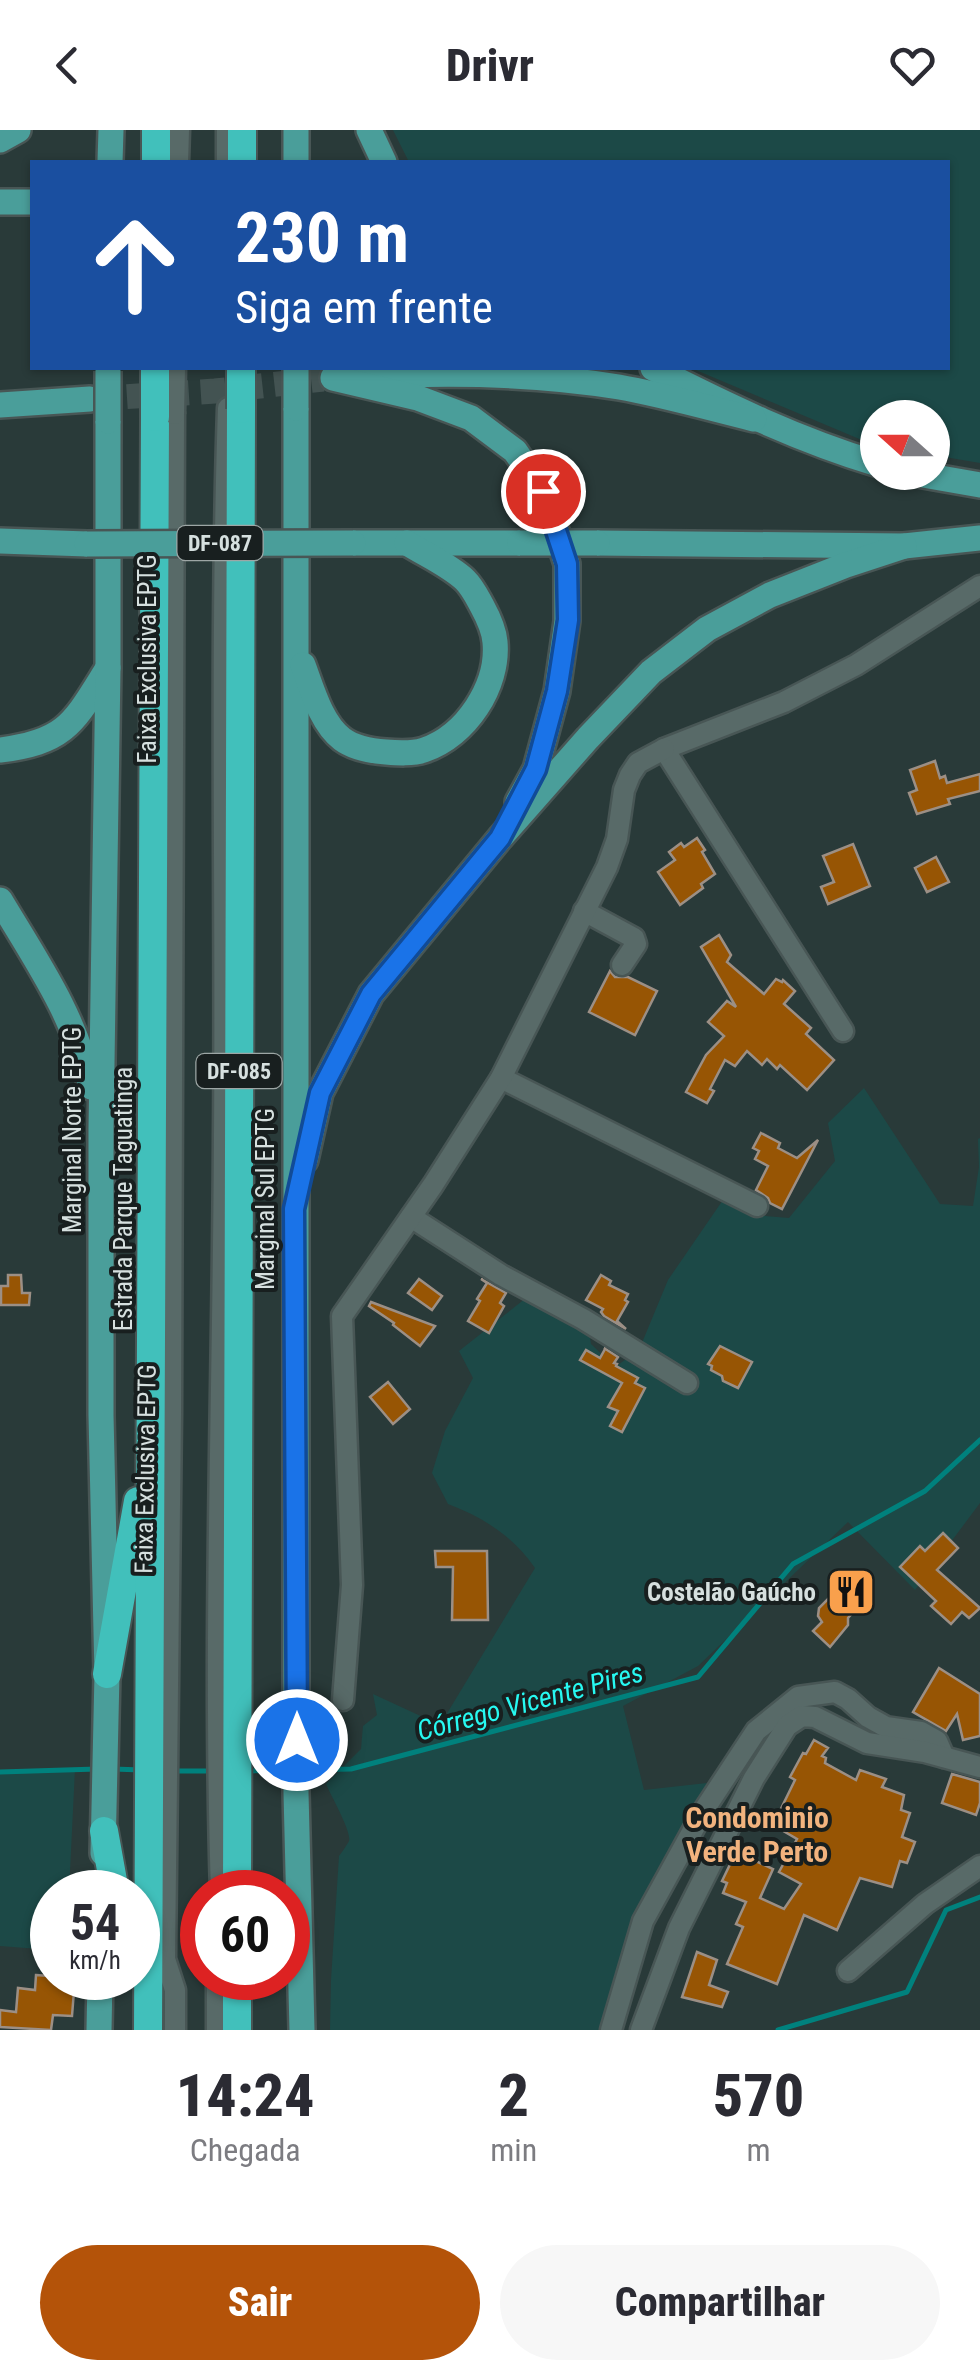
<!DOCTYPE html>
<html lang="pt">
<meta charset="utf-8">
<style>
:root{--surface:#fff;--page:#f7f7f7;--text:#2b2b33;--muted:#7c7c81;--accent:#b45309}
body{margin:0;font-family:"Roboto Condensed",sans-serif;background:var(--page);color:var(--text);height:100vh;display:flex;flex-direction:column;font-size:38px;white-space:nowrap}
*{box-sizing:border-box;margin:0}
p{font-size:32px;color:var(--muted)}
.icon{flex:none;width:55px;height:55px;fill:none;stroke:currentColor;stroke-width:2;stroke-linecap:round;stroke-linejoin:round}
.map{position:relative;height:1900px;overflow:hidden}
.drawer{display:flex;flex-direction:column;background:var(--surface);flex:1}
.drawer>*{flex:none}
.hud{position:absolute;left:30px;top:30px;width:920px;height:210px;border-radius:0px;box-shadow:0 2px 8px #0004;background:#1a4fa0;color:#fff;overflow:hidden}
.needle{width:65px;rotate:291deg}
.tools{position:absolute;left:860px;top:270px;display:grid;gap:20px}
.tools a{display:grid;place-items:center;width:90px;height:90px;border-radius:50%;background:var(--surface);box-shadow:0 2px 8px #0004;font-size:50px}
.speed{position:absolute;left:30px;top:1740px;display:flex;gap:20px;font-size:50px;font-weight:700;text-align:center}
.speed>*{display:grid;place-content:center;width:130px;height:130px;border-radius:50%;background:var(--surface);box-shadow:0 2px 8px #0004;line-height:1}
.speed small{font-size:25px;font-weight:400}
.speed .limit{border:15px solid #d22;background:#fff;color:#111}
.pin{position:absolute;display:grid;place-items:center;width:85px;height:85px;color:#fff;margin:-42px;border:5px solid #fff;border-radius:50%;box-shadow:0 2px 10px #0007}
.me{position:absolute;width:110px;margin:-55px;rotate:0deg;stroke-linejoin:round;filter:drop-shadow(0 0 8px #0008)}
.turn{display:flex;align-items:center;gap:35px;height:210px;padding:0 40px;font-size:45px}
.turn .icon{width:130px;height:130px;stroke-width:2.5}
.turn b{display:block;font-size:70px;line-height:85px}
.eta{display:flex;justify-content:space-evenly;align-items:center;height:170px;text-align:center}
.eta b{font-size:60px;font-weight:800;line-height:70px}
.primary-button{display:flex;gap:20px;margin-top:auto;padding:20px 40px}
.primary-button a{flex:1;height:115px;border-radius:60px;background:var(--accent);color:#fff;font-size:40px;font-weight:800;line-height:115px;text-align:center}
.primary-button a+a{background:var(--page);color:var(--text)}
header{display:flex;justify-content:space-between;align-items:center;height:130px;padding:0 40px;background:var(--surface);font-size:45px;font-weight:800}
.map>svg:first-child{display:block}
.green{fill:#1c4947}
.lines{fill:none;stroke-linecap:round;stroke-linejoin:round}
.stream{stroke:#00817d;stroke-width:5}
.building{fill:#975504;stroke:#9c8f85;stroke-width:2.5}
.major-tunnel{stroke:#435352;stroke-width:25;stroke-dasharray:25 12;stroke-linecap:butt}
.minor-casing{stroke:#485655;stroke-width:25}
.major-casing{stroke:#485655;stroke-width:30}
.highway-casing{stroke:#485655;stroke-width:32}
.minor{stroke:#586a68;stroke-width:20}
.major{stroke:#4a9e9a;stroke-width:25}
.highway{stroke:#41c0bb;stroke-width:28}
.minor-bridge-casing{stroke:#485655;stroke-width:25;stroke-linecap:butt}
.major-bridge-casing{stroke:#485655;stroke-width:30;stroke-linecap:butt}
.highway-bridge-casing{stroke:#485655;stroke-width:32;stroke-linecap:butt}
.minor-bridge{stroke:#586a68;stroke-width:20}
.major-bridge{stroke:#4a9e9a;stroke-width:25}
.highway-bridge{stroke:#41c0bb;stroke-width:28}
.route-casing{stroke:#114b97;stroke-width:25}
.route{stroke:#1a73e8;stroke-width:18}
.labels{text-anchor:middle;stroke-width:8;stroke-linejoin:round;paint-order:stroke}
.shield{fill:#181f1f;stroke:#9da6a5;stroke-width:2.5}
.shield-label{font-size:22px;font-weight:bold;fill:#d6e0df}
.street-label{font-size:25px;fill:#d6e0df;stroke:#181f1f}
.poi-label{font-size:25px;font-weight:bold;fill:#d6e0df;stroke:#181f1f;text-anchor:end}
.water-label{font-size:28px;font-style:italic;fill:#27f8f1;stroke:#181f1f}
.quarter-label{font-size:30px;font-weight:bold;fill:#f2b37e;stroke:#181f1f}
</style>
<header><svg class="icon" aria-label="back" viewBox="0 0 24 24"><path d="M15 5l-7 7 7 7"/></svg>Drivr<svg class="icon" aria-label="heart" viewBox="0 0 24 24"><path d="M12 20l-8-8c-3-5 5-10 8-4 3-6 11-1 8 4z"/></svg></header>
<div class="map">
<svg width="980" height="1900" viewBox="0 0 980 1900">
<rect width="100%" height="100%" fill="#293a39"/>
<!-- green -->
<g class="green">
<polygon points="393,0 980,0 980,333 933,325 932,288 878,288 877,316 876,316 691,238 948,238 948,32 409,32"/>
<path d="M864,958L940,1074L973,1076L979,1037L978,1009L980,1008V1373L915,1460L848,1392L698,1536L623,1576L644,1660L707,1653L635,1785L608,1875L603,1900H330L331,1850L339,1726C341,1724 348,1713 349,1711C352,1702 331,1666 326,1654L361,1619L363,1596L377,1585L373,1564L440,1595L535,1438C514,1407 483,1387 448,1374L432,1343L445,1301L473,1248L459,1221L526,1168L588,1196L591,1214L615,1237L639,1220L668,1150L725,1067L765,1086L789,1088L835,1031L828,993Z"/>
<polygon points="75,1639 69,1762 52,1762 52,1820 0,1816 0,1642"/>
</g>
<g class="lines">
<!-- stream -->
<g class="stream">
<polyline points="113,1639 142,1640"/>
<polyline points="303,1640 351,1639 698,1547 793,1434 925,1361 980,1310"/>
<polyline points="173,1641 212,1641"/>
<polyline points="248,1641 287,1640"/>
<polyline points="0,1642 97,1639"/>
<polyline points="778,1900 907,1862 946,1780 980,1767"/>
</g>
</g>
<!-- building -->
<g class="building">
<polygon points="935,631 940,648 945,646 947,653 980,644 980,661 948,669 950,674 917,684 909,663 917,660 910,640"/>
<polygon points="697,708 705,720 702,722 715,744 701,754 703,758 680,775 658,742 675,730 669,722 681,713 684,717"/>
<polygon points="853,714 870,756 828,774 821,757 834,752 823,726"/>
<polygon points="936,727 949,752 927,762 915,738"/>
<polygon points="719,805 731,825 727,832 764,864 776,849 782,852 783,850 795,861 784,874 811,898 806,904 834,930 807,960 780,935 777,939 767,929 762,935 747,921 735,936 725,930 710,959 714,961 707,973 686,962 706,925 724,906 708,892 727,871 736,877 701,817"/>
<polygon points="610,841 615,847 628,847 657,861 635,905 589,882"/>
<polygon points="761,1003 780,1013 778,1018 797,1028 818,1010 782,1079 770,1073 768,1068 756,1060 768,1036 755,1029 759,1021 753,1018"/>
<polygon points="8,1145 21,1145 22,1163 30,1163 29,1175 1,1175 1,1156 8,1156"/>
<polygon points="601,1145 611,1151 609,1155 628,1164 625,1170 628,1172 617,1191 626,1199 604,1186 601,1182 603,1179 586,1170"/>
<polygon points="419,1149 442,1166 432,1180 408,1163"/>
<polygon points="481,1149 506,1163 500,1173 504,1176 489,1203 468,1191 480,1171 477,1169 487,1153"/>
<polygon points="371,1172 435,1196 420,1216 393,1195 394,1193 369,1176"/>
<polygon points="720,1216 752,1232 738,1258 723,1251 722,1246 711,1240 712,1236 708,1234"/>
<polygon points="604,1218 618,1227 614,1233 617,1234 616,1236 638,1248 635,1253 645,1258 622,1302 610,1296 618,1281 608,1277 622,1253 580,1230 586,1220 600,1228 605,1219"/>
<polygon points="388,1252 410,1279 393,1294 370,1267"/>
<polygon points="943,1403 958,1418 937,1440 980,1478 969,1488 962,1482 951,1494 931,1476 936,1471 900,1437 920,1416 925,1421"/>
<polygon points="435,1421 487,1421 488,1490 452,1490 453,1437 436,1437"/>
<polygon points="854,1441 872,1459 872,1461 848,1488 848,1495 830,1517 813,1501 822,1492 818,1486 819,1478 832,1465 830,1464"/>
<polygon points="939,1538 980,1564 980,1606 963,1610 957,1584 946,1601 913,1582"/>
<polygon points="814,1610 828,1618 822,1626 826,1628 825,1633 856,1650 860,1640 886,1649 882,1657 904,1665 901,1680 910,1683 902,1707 915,1712 907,1733 900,1731 892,1757 860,1748 837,1800 804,1785 777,1854 727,1834 743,1797 736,1794 746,1772 723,1763 727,1753 722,1751 736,1722 773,1739 760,1768 784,1779 801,1754 779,1742 797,1709 773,1695 795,1650 790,1647 803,1623 806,1624"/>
<polygon points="952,1644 980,1652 980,1673 976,1685 942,1673"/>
<polygon points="697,1822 717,1830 709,1855 728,1862 722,1877 682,1867"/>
<polygon points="36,1845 75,1848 72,1886 53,1885 51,1900 0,1897 0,1880 16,1882 18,1858 35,1860"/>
</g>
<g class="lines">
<!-- major-tunnel -->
<polyline class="major-tunnel" points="90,269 215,261 323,249"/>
<!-- minor casing -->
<g class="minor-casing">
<g id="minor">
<polyline points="227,0 227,32"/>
<polyline points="178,32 179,0"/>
<polyline points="174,284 171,1285 165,1829 175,1860 175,1900"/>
<polyline points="584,781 634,808 636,814 622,835"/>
<polyline points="843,901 664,619 784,572 856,535 980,456"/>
<polyline points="501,948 757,1076"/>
<polyline points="411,1087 501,1145 583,1189 687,1253"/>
<polyline points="343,1570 352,1455 342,1186 433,1055 501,948 607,737 617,709 624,660 630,645 638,633 664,619"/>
<path d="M221,1762C213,1510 223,1258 224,1005C226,763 220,520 228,278"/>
<polyline points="848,1841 925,1774 980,1736"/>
<polyline points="217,1900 217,1848"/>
<polyline points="611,1900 643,1791 704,1680 756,1601 798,1567 835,1562 848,1569 868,1587 886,1597 921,1602 937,1611 944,1627"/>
<polyline points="641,1900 679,1798 754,1648 787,1596 802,1586 815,1587 867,1613 925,1622 980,1637"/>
</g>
</g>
<!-- major casing -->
<g class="major-casing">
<g id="major">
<polyline points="296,0 296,32"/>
<polyline points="369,0 384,32"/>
<polyline points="0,10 18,0"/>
<polyline points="110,32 111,0"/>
<polyline points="0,72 32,72"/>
<path d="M653,238C726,275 798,310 878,334"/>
<path d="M358,247C444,242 534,243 619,257C664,265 709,278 754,289"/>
<polyline points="333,248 418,268 471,288 515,321 543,361 567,434 567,491 557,561 536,639 518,672"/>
<polyline points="0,275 90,269"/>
<polyline points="296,278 296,1663 302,1900"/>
<polyline points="906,342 980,355"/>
<polyline points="0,411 87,414"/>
<polyline points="353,413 520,413"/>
<polyline points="597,413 904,416 980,408"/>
<path d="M303,535C312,559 321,593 342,609C354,618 372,621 386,622C398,623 412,624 424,620C466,606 499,556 495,512C494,499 488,487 482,476C477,467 473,458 465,450C449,435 426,425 407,413"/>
<path d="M0,620C67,612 74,592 108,538"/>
<path d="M0,770C37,832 75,886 91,957"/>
<polyline points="305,1030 320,963 371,864 500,708 588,608 651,542 707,499 770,465 846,435 904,416"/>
<polyline points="103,1723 107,1544 101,1285 101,998 108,538 108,291"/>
<polyline points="99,1900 100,1848"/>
</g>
</g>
<!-- highway casing -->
<g class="highway-casing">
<g id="highway">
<polyline points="156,32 156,0"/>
<polyline points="242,32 242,0"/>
<polyline points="107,1544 138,1371"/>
<polyline points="104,1701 115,1762"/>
<polyline points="237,1762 241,279"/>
<polyline points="148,1900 155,287"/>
<polyline points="237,1900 237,1848"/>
</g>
</g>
<!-- minor -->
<use href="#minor" class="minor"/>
<!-- major -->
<use href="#major" class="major"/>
<!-- highway -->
<use href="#highway" class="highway"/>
<!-- minor-bridge casing -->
<g class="minor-bridge-casing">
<polyline id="minor-bridge" points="174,284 175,238"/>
</g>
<!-- major-bridge casing -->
<g class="major-bridge-casing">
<g id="major-bridge">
<polyline points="296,238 296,278"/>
<polyline points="108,291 108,241"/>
<polyline points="520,413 597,413"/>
<polyline points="87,414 353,413"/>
</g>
</g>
<!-- highway-bridge casing -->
<g class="highway-bridge-casing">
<g id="highway-bridge">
<polyline points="241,238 241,279"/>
<polyline points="155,287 155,238"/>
</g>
</g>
<!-- minor-bridge -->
<use href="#minor-bridge" class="minor-bridge"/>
<!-- major-bridge -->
<use href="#major-bridge" class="major-bridge"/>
<!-- highway-bridge -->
<use href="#highway-bridge" class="highway-bridge"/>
</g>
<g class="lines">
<!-- route casing -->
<g class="route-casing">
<polyline id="route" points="297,1610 294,1079 320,963 371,864 500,708 536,639 557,561 568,490 567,434 543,361"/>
</g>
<!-- route -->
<use href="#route" class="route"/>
</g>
<!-- icons -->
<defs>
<g id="restaurant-square" transform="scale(2.5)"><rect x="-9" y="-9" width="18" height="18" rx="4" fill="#f9a04c" stroke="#181f1f"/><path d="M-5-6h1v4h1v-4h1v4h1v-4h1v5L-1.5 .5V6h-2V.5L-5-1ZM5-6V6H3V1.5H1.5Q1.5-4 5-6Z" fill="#111"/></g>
</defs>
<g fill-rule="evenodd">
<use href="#restaurant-square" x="851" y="1462"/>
</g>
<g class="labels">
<!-- shield labels -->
<g class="shield">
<rect x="177.5" y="396" width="85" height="34" rx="8"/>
<rect x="196.5" y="924" width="85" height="34" rx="8"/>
</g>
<g class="shield-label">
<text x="220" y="421">DF-087</text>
<text x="239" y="949">DF-085</text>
</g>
<!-- street labels -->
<g class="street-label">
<text transform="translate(147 529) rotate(-90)" y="9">Faixa Exclusiva EPTG</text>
<text transform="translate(72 1000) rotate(-90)" y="9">Marginal Norte EPTG</text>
<text transform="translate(123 1069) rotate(-90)" y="9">Estrada Parque Taguatinga</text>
<text transform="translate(265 1069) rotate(-90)" y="9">Marginal Sul EPTG</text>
<text transform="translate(145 1339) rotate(-89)" y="9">Faixa Exclusiva EPTG</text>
</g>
<!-- poi labels -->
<g class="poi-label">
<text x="816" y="1471">Costelão Gaúcho</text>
</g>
<!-- water labels -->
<g class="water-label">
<text transform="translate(530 1571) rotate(-15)" y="10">Córrego Vicente Pires</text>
</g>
<!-- quarter labels -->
<g class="quarter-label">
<text x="757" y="1698">Condominio<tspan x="757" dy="34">Verde Perto</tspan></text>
</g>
</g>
</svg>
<div class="tools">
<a><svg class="needle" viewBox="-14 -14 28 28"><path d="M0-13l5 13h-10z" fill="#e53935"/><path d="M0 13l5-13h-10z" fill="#7c7c81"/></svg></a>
</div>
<div class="speed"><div>54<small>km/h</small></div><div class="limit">60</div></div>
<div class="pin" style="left:543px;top:361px;background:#d93025"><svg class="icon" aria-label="arrive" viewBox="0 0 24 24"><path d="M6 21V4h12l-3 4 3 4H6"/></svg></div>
<svg class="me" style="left:297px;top:1610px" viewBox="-20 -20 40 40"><circle r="17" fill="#1a73e8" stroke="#fff" stroke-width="3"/><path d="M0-11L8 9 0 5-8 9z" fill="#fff"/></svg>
<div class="hud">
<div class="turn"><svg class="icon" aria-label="ahead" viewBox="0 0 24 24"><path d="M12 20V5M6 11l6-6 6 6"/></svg><div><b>230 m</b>Siga em frente</div></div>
</div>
</div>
<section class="drawer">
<div class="eta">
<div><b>14:24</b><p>Chegada</p></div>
<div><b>2</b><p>min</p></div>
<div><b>570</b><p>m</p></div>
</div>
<div class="primary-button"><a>Sair</a><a>Compartilhar</a></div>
</section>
